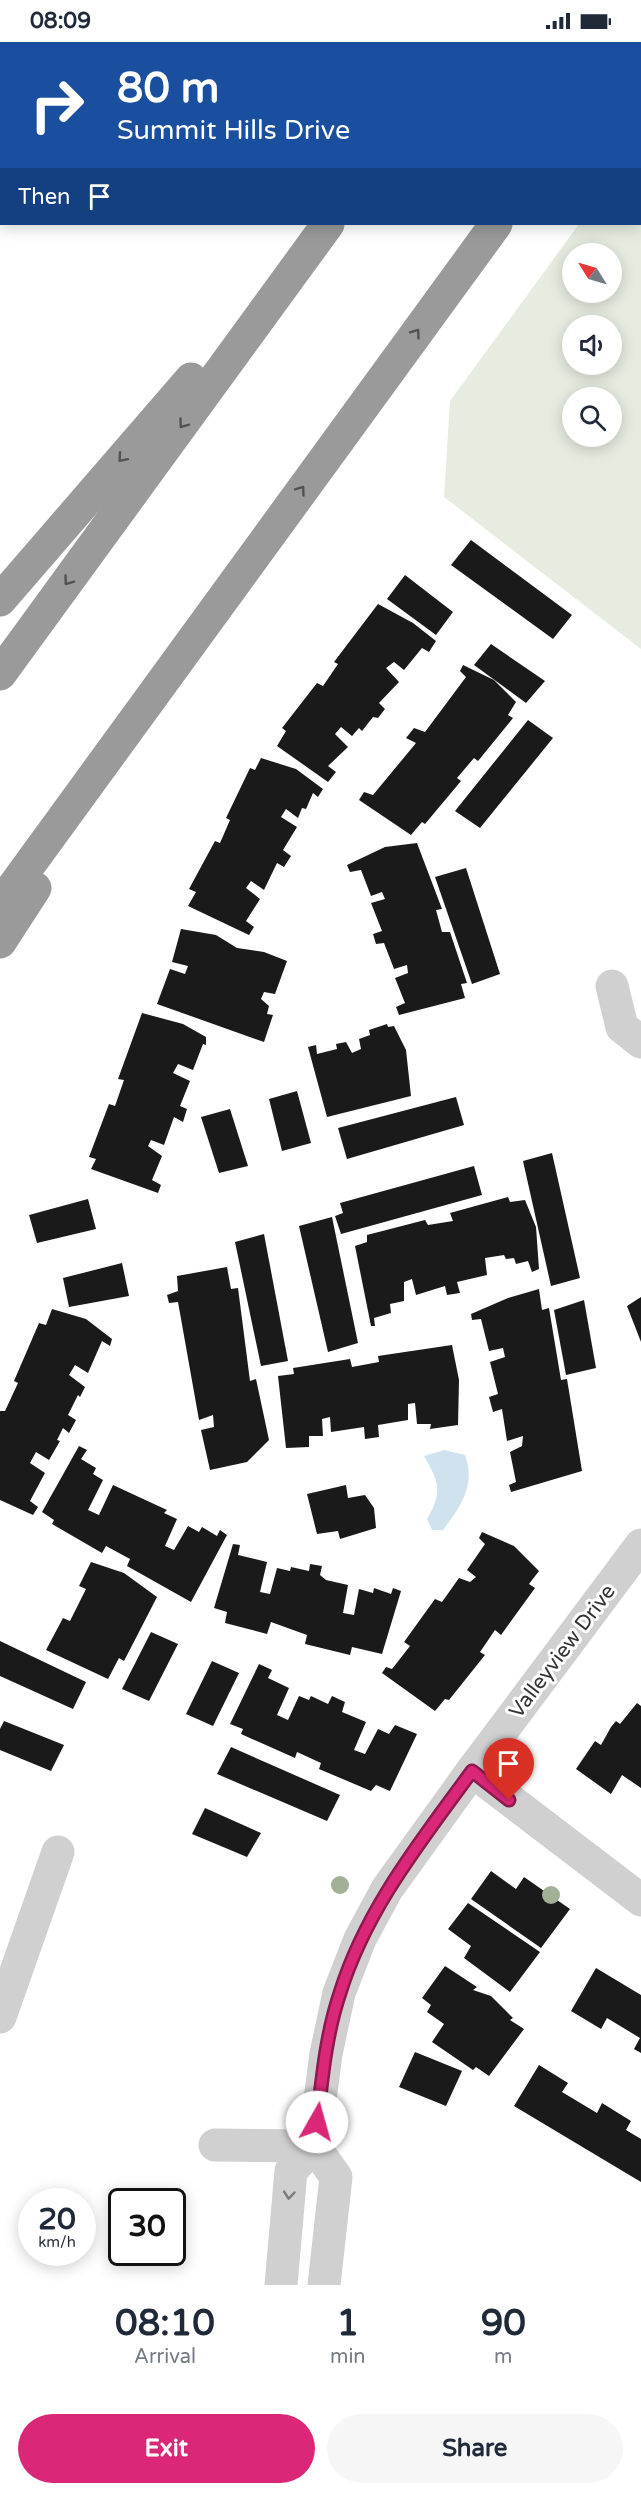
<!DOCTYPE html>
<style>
:root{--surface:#fff;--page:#f6f6f7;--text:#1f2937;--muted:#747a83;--accent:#db2777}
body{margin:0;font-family:"Varela Round",sans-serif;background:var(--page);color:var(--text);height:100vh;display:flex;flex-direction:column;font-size:22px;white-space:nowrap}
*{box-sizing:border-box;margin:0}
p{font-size:20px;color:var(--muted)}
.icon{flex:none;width:33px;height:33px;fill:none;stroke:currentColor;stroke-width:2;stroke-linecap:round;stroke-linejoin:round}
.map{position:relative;height:2243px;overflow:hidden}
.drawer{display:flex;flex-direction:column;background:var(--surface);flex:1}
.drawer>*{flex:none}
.guide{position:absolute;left:0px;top:0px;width:642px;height:183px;box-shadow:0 3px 15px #0003;background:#1a4fa0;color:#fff;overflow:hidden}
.needle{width:39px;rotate:307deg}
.tools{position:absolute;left:562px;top:201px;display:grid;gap:12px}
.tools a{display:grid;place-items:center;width:60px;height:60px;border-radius:50%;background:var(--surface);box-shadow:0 3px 15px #0003;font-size:30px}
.speed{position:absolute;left:18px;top:2146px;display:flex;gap:12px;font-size:30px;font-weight:700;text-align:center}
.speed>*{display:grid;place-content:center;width:78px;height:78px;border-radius:50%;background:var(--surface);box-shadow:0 3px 15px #0003;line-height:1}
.speed small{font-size:15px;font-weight:400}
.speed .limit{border:3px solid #111;border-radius:9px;background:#fff;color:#111}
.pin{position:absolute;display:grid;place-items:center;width:51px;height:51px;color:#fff;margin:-62px -26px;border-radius:50% 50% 50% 0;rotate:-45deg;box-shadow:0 0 6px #0007}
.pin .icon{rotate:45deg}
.me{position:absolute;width:66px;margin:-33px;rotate:7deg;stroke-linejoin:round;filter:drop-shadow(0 0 4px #0008)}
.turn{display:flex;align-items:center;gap:21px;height:126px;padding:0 18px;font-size:27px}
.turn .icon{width:78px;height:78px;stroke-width:2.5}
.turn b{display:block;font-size:42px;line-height:51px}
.then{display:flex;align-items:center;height:57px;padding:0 18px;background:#0003;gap:12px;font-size:22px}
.eta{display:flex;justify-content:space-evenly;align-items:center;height:102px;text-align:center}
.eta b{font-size:36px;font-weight:700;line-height:42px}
.cta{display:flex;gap:12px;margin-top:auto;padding:12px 18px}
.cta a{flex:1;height:69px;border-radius:36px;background:var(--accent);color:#fff;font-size:24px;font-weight:700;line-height:69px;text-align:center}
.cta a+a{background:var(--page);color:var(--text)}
.status{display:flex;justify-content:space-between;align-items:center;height:42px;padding:0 30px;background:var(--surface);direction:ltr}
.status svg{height:16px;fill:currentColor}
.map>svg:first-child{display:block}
.green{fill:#e6ecdf;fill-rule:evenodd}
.water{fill:#cfe2ee}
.building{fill:#1a1a1a}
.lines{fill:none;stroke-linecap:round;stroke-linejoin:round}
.minor{stroke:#d0d0d0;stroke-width:33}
.highway{stroke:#9a9a9a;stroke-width:33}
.tree{fill:#a2b095}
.oneway{stroke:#525252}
.oneway2{stroke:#7a7a7a}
.route-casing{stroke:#8e194d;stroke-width:15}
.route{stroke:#db2777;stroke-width:10}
.labels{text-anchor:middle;stroke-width:6;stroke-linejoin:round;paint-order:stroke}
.street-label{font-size:21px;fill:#333;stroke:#fff}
</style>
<div class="status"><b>08:09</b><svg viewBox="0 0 49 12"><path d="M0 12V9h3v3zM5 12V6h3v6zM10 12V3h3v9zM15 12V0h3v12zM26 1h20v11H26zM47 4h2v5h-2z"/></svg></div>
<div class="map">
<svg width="641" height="2243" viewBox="0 0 641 2243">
<rect width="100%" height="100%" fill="#fff"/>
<!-- green -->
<path class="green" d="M641,97V607L444,455L450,359L579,182H640ZM573,212H612V250H573ZM573,284H612V322H573ZM573,356H612V394H573Z"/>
<!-- water -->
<path class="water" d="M444,1408L465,1413C476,1443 461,1464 443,1488H432L427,1477C443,1450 439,1440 424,1414Z"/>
<!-- building -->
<g class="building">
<polygon points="471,498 572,573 553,597 451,523"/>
<polygon points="405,533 453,570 436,593 387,557"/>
<polygon points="378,562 413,581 436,599 429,610 422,606 404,628 394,620 386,626 399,640 379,661 385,667 378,676 373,675 362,689 359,686 352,694 341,685 335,692 348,705 328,724 336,730 328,740 277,704 286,689 282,686 317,641 323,644 338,622 334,620"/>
<polygon points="491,602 545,639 526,661 474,623"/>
<polygon points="463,623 494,638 516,660 508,673 513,676 478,719 474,716 457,736 461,739 425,782 422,780 411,793 359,758 364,750 373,753 416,701 406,696 414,686 425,690 466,635 460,629"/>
<polygon points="528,678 553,696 480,786 455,769"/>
<polygon points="261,716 296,727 323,747 318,755 313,751 306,767 302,766 298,776 286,767 281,775 297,785 283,808 291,814 284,825 277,821 264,848 251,839 246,846 260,857 246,879 254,885 249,893 188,864 196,850 189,847 215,799 220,801 230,778 226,776 250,726 255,728"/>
<polygon points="417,801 442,867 436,868 442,890 450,890 467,941 461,942 465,956 399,973 396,965 405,961 395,936 408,931 407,923 394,927 384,901 376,902 373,892 382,889 371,861 385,857 382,850 371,854 361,828 350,830 347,823 385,805"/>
<polygon points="466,826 500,932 472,942 435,835"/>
<polygon points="181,887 216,893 237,906 264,910 287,919 275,952 264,950 261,957 269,964 267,972 273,973 264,1000 157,962 170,927 185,932 188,924 172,920"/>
<polygon points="142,971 183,982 206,995 206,1003 203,1002 193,1028 178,1022 173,1031 190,1039 180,1064 187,1067 183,1080 174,1075 164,1103 151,1098 148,1104 162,1114 152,1138 161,1143 158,1151 91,1127 96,1117 89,1115 109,1062 115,1064 124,1038 118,1037"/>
<polygon points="387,982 388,985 394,984 406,1008 411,1054 327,1075 308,1005 316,1003 317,1012 337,1007 336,1002 346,1000 352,1011 361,1007 359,997 370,993 369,988"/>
<polygon points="297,1049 311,1101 282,1109 269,1057"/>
<polygon points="456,1055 464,1083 347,1117 338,1086"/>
<polygon points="230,1067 248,1124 219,1131 201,1075"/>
<polygon points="552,1111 580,1236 551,1244 523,1119"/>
<polygon points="474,1124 482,1153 341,1192 335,1174 343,1171 340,1161"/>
<polygon points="508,1155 510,1160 525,1158 536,1185 539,1227 532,1230 528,1219 516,1222 514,1216 506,1217 504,1213 485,1216 487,1233 457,1240 460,1251 447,1253 445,1244 416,1253 412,1237 404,1240 404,1259 390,1262 391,1271 374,1276 375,1284 371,1284 355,1204 367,1200 367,1193 425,1178 428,1183 453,1179 450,1171"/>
<polygon points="88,1157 96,1187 37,1201 29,1173"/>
<polygon points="332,1175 358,1301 328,1310 299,1184"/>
<polygon points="264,1192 288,1319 261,1324 235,1200"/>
<polygon points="122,1221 129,1254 69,1265 63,1236"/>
<polygon points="227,1225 231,1247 238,1246 250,1339 256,1337 269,1398 247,1420 210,1428 201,1388 214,1385 213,1373 199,1378 178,1260 169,1261 167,1253 178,1249 177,1234"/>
<polygon points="539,1247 542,1268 549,1266 561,1338 567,1337 582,1429 511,1450 509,1443 516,1440 510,1410 522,1404 523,1394 507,1399 502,1367 493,1370 489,1355 498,1352 490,1320 505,1315 503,1306 489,1309 481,1277 472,1278 471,1272 508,1256"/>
<polygon points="641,1255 641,1300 627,1264"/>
<polygon points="584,1258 596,1326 566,1333 554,1268"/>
<polygon points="52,1267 86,1277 112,1297 110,1304 102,1299 88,1331 75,1323 69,1333 85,1345 80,1355 78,1353 68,1373 76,1378 69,1391 63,1386 57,1398 60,1399 49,1418 36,1410 30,1421 45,1431 30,1459 38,1465 33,1473 0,1458 0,1369 5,1369 18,1341 14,1339 39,1281 46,1283"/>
<polygon points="452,1303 459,1338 458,1383 430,1387 431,1382 417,1382 415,1361 408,1362 408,1378 378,1383 379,1395 365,1397 364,1385 331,1390 330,1375 322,1377 323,1394 309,1394 309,1405 286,1406 278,1334 294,1332 293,1326 350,1317 352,1325 379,1320 378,1314"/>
<polygon points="79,1404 87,1408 81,1417 96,1426 93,1432 103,1438 88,1468 99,1473 113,1443 167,1468 164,1471 177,1477 165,1504 174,1508 188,1484 199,1490 202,1485 217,1494 220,1488 227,1493 191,1560 127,1524 130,1517 106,1504 102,1511 52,1482 54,1478 42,1470"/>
<polygon points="346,1443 348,1456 365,1453 374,1466 376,1486 340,1497 338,1489 317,1492 307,1452"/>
<polygon points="482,1490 514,1504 539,1529 529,1542 535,1546 501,1593 495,1588 480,1610 485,1613 449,1658 445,1657 435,1669 382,1631 386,1625 392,1627 410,1604 404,1600 435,1557 442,1560 459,1536 470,1540 476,1535 467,1528 485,1502 479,1496"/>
<polygon points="233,1502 240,1503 238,1513 267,1520 260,1550 270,1552 277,1526 290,1529 291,1525 309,1529 310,1522 322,1524 320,1533 326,1538 348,1543 343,1571 354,1573 359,1547 373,1551 374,1546 391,1552 393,1546 401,1549 382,1612 352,1605 350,1613 305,1602 307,1593 271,1580 267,1592 225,1581 227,1570 214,1566"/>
<polygon points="91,1520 124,1531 157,1555 124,1619 119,1616 108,1637 46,1608 63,1576 70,1579 86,1547 79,1544"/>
<polygon points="151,1590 178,1602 149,1659 122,1647"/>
<polygon points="0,1599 86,1640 73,1667 0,1634"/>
<polygon points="212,1619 239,1631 213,1684 186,1672"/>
<polygon points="259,1622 272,1628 268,1636 289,1646 277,1673 288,1678 299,1654 309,1658 311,1654 328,1662 332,1654 345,1660 342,1670 366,1680 354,1708 365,1712 378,1687 389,1692 395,1683 417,1692 390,1749 376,1743 371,1749 319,1727 321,1721 297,1710 295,1716 241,1692 243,1687 230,1682"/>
<polygon points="637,1661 641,1664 641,1746 622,1733 611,1752 576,1727 595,1699 601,1703 611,1685 616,1679 620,1682"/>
<polygon points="4,1679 64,1703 51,1729 0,1708 0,1687"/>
<polygon points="231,1705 340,1753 327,1779 217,1732"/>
<polygon points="205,1766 261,1791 247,1815 192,1792"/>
<polygon points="491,1829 516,1847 524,1835 570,1867 541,1906 471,1857"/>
<polygon points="468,1861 540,1910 510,1950 464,1916 471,1904 448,1887"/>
<polygon points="445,1924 477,1945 473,1948 491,1954 513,1976 510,1978 524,1987 489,2034 476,2025 473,2028 432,2000 444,1982 427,1970 431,1963 422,1956"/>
<polygon points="596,1926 641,1953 641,2011 634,2007 640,1996 607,1976 601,1987 571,1969"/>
<polygon points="415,2010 462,2029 446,2064 399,2045"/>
<polygon points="539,2023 568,2041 562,2050 597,2071 602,2061 631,2079 626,2088 641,2097 641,2140 514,2064"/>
</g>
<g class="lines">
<!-- minor -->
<g class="minor">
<polyline points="612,944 622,985 641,1000"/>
<polyline points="472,1729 641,1858"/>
<polyline points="0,1975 58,1810"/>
<polyline points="215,2103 314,2104"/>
<polyline points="314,2104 336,2135 324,2243"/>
<polyline points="281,2243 291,2129 314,2104 326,2012 339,1951 360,1897 387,1847 472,1729 641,1503"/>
</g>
<!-- highway -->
<g class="highway">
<polyline points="458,2 459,0"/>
<polyline points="628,2 629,0"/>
<polyline points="0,558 191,337"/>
<polyline points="0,632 328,182"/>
<polyline points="0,863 496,182"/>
<polyline points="0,900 35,846"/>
</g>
</g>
<!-- trees -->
<g class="tree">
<circle cx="340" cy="1843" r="9"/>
<circle cx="551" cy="1853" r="9"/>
</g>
<!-- one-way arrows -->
<defs><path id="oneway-chevron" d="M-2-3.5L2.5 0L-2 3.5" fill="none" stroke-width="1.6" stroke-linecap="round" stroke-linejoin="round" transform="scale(1.5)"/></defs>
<g class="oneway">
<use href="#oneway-chevron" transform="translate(416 291) rotate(-54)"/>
<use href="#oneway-chevron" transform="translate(183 382) rotate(126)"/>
<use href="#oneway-chevron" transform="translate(122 416) rotate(131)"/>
<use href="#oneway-chevron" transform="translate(301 448) rotate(-54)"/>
<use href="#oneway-chevron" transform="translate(68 539) rotate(126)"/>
</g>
<use class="oneway2" href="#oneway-chevron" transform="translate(289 2153) rotate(95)"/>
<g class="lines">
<!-- route casing -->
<g class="route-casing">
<path id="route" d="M317,2080C322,2037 326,1992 340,1951C366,1867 421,1799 472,1729L509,1758"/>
</g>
<!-- route -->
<use href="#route" class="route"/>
</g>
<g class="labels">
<!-- street labels -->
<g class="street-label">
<text transform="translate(562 1609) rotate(-53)" y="7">Valleyview Drive</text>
</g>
</g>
</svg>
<div class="tools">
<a><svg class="needle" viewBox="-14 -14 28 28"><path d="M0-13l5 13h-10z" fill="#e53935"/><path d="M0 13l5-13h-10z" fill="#747a83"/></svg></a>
<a><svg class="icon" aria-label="sound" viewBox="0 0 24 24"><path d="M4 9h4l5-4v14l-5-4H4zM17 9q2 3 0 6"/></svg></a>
<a><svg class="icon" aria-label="search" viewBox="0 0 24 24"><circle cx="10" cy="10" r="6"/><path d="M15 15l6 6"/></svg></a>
</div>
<div class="speed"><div>20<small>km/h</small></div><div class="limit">30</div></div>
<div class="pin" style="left:509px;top:1758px;background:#d93025"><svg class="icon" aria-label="arrive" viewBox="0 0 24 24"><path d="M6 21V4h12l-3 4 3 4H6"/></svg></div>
<svg class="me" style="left:317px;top:2080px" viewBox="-20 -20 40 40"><circle r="19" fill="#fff"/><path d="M0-13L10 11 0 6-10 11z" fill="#db2777"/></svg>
<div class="guide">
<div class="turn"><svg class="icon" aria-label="right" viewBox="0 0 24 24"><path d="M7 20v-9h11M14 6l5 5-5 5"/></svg><div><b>80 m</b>Summit Hills Drive</div></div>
<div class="then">Then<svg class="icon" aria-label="arrive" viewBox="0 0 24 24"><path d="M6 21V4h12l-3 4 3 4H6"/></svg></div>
</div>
</div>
<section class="drawer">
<div class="eta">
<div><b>08:10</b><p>Arrival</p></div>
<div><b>1</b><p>min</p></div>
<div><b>90</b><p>m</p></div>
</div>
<div class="cta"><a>Exit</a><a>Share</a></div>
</section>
